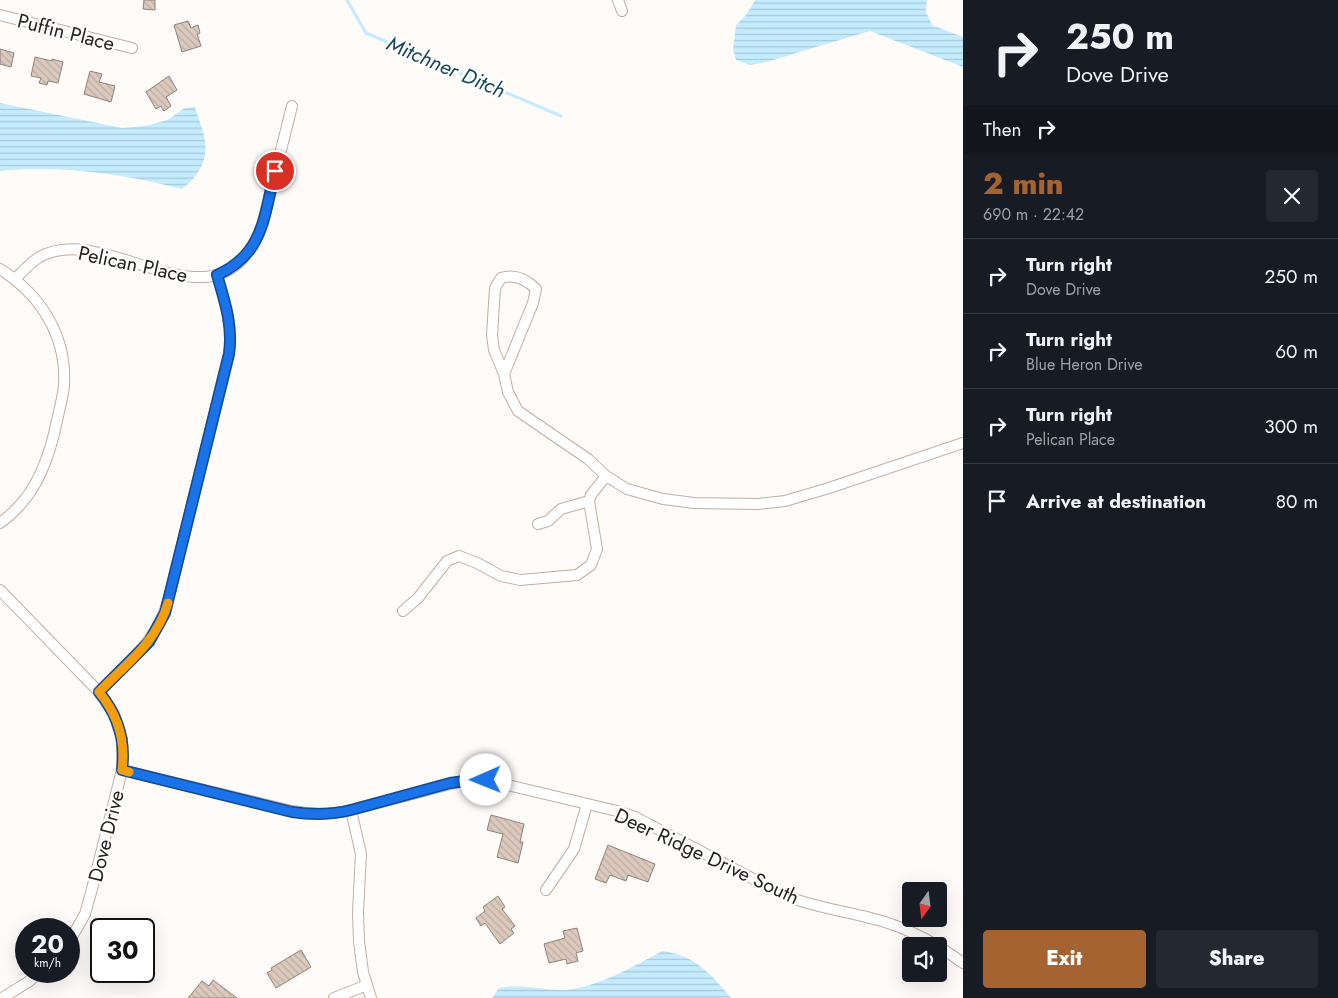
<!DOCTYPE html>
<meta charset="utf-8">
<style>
:root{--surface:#171b24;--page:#242831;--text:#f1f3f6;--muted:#9ea1a6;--line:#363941;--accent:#a66332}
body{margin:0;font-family:Jost,sans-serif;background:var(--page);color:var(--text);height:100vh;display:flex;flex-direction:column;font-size:19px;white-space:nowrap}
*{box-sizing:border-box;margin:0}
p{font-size:16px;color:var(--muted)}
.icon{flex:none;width:28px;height:28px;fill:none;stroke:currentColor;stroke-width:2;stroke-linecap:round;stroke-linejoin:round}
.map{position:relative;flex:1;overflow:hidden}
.drawer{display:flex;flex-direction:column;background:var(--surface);width:375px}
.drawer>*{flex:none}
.top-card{background:#171b24;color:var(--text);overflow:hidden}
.needle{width:32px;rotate:194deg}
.tools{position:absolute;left:902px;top:882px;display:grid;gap:10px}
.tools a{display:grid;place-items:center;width:45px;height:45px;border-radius:5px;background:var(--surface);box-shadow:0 5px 20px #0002;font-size:25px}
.speed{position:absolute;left:15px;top:918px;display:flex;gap:10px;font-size:25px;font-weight:700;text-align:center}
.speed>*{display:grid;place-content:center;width:65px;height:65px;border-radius:50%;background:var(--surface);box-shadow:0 5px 20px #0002;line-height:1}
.speed small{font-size:12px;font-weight:400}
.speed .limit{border:2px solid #111;border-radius:8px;background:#fff;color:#111}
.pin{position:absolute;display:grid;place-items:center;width:42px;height:42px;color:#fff;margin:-21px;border:2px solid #fff;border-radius:50%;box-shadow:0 1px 5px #0007}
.me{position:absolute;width:55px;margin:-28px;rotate:269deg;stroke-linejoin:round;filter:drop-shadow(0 0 4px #0008)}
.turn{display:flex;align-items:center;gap:18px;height:105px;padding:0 20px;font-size:22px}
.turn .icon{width:65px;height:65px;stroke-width:2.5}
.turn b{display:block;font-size:35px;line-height:42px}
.then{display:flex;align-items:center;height:48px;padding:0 20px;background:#0003;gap:10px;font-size:19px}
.round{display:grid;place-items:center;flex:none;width:52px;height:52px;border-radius:5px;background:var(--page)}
.overview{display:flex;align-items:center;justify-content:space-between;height:85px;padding:0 20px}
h1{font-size:30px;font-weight:800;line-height:38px;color:var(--accent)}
.primary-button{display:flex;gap:10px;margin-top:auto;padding:10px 20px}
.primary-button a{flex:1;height:58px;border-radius:5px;background:var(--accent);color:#fff;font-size:20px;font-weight:800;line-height:58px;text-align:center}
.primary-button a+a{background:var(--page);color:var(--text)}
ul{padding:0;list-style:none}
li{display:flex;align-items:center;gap:15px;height:75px;padding:0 20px;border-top:1px solid var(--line)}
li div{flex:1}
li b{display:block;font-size:19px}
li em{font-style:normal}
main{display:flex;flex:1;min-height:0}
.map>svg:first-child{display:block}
.water{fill:url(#water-rules)}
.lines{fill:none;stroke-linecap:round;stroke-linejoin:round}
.stream{stroke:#c4ebfe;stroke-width:3}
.building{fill:url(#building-back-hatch);stroke:#918176}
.minor-casing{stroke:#c0aea3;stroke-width:12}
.minor{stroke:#fff;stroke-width:10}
.route-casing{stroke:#114b97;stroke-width:12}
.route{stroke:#1a73e8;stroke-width:9}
.slow{stroke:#f59e0b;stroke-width:9}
.labels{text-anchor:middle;stroke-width:5;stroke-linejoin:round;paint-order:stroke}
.street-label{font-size:20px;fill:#28211d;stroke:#fff}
.water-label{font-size:21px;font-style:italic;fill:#15475c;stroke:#fff}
</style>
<main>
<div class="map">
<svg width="963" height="998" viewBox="0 0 963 998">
<defs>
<pattern id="water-rules" width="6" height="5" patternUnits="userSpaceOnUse" patternTransform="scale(1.25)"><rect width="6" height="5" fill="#c4ebfe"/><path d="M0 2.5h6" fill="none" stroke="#a8c9d9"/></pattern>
<pattern id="building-back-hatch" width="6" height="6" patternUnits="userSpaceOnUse" patternTransform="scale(1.25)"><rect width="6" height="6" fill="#dbc9be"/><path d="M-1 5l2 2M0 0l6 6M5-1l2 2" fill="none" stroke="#bcaca3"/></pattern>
</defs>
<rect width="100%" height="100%" fill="#fffbf9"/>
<!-- water -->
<g class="water">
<polygon points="755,0 927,0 926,12 932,25 963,37 963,67 870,31 766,62 750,65 736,60 733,50 736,25 746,15"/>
<path d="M0,103L122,128L145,126L167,120L185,108L195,107C198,119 204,130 205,142C208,161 197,178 182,189C123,174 61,165 0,171Z"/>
<path d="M662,951C695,955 711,974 731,998H492L499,988C520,983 543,991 565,990C595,988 635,966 662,951Z"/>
</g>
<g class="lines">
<!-- stream -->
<polyline class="stream" points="347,0 366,33 561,116"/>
</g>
<!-- building -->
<g class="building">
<polygon points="144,0 155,0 155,10 143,9"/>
<polygon points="188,21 191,28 198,25 200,33 197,34 201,46 182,52 174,25"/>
<polygon points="0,49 14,53 11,67 0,64"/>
<polygon points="35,57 52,61 52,59 63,62 58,83 48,81 47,85 39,83 41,78 31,76"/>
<polygon points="90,71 102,74 99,82 115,86 111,102 84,94"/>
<polygon points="169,76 177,90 166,97 171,106 164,111 161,106 156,109 146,92"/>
<polygon points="491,815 524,824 520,842 523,842 518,863 497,857 503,834 487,830"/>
<polygon points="608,845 655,864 648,882 628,875 626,881 610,875 606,883 595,879"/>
<polygon points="498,896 505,907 502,909 515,926 511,929 514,933 500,944 485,923 481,926 476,918 485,911 483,907"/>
<polygon points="577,928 583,951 576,953 578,961 567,964 566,959 549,963 544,944 565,938 563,931"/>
<polygon points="301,950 311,967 276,988 267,973 272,970 271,968"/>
<polygon points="213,980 237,998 188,998 202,981 209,986"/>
</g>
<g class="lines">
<!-- minor casing -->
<g class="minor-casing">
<g id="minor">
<polyline points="618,0 622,11"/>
<polyline points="0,15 132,48"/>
<path d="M0,269C41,295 67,336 64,386C62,402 57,419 54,434C45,470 31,501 0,523"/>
<path d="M15,279C22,272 29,264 38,258C107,216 221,346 263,222L292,106"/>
<path d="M504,374L533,303L536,289C526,279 514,274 501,278L495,288L492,335L494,350L504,374L508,392L518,411L588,459L606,476L627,489L663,499L694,503L758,504L785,501L829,488L963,443"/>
<polyline points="538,524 548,521 561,509 589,501"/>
<polyline points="0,590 99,692 114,714 122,739 122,770 92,889 85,914 69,942"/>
<polyline points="403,611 418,598 447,561 459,556 477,563 501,576 520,580 577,575 591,565 597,549 589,501 591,495 606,476"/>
<path d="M99,692C128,662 156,643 168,601L229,354C233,326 225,302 217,275"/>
<path d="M122,770L292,811C313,815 331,815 351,810L462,781L480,780L495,782L617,811L635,817L784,895C817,909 854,912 888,923C916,932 940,946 963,963"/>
<polyline points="351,810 361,854 358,912 359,941 363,972 371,998"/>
<polyline points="546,890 574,849 587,804"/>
<polyline points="2,998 28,982 42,971"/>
<polyline points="334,998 367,985"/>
</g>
</g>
<!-- minor -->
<use href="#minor" class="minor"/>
</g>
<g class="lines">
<!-- route casing -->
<g class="route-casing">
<path id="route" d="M275,171C264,216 264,254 217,275C225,302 233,326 229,354L165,613L149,642L99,692C118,715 126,740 122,770L292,812C313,815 331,815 351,810L450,783L473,780H486"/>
</g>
<!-- route -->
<use href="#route" class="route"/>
<!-- slow -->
<path class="slow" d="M129,772L122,770C126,740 118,715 99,692C127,663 156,643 168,603"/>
</g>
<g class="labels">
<!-- street labels -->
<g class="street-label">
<text transform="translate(66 32) rotate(14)" y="7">Puffin Place</text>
<text transform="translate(133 264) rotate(12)" y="7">Pelican Place</text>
<text transform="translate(106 836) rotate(-76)" y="7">Dove Drive</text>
<text transform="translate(707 856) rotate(25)" y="7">Deer Ridge Drive South</text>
</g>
<!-- water labels -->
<g class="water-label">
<text transform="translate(446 67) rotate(23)" y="7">Mitchner Ditch</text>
</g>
</g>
</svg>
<div class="tools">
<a><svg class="needle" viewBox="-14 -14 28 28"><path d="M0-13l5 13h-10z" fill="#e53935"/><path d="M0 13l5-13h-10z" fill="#9ea1a6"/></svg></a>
<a><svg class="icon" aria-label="sound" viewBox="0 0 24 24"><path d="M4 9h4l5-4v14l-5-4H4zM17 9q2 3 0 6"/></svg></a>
</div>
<div class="speed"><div>20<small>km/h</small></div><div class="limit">30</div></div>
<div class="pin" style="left:275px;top:171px;background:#d93025"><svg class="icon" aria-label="arrive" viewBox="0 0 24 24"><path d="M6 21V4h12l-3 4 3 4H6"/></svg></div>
<svg class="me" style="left:486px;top:780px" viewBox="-20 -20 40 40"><circle r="19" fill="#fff"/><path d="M0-13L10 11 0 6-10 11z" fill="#1a73e8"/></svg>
</div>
<section class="drawer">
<div class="top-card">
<div class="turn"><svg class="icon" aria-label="right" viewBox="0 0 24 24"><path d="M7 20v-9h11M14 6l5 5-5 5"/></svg><div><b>250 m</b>Dove Drive</div></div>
<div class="then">Then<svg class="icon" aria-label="right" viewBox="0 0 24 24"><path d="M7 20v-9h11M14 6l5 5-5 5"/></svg></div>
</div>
<div class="overview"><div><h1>2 min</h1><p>690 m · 22:42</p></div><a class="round"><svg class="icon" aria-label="close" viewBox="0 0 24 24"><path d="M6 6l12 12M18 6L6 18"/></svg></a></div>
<ul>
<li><svg class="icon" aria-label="right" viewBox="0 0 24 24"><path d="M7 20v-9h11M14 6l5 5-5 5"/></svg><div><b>Turn right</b><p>Dove Drive</p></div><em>250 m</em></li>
<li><svg class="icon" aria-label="right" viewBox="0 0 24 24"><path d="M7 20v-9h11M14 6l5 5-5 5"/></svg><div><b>Turn right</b><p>Blue Heron Drive</p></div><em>60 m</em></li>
<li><svg class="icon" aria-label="right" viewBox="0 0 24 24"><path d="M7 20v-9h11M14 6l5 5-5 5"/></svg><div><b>Turn right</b><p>Pelican Place</p></div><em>300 m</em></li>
<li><svg class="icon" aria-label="arrive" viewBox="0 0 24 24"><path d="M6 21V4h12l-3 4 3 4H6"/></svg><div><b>Arrive at destination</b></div><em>80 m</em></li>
</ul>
<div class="primary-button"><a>Exit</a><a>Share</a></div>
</section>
</main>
